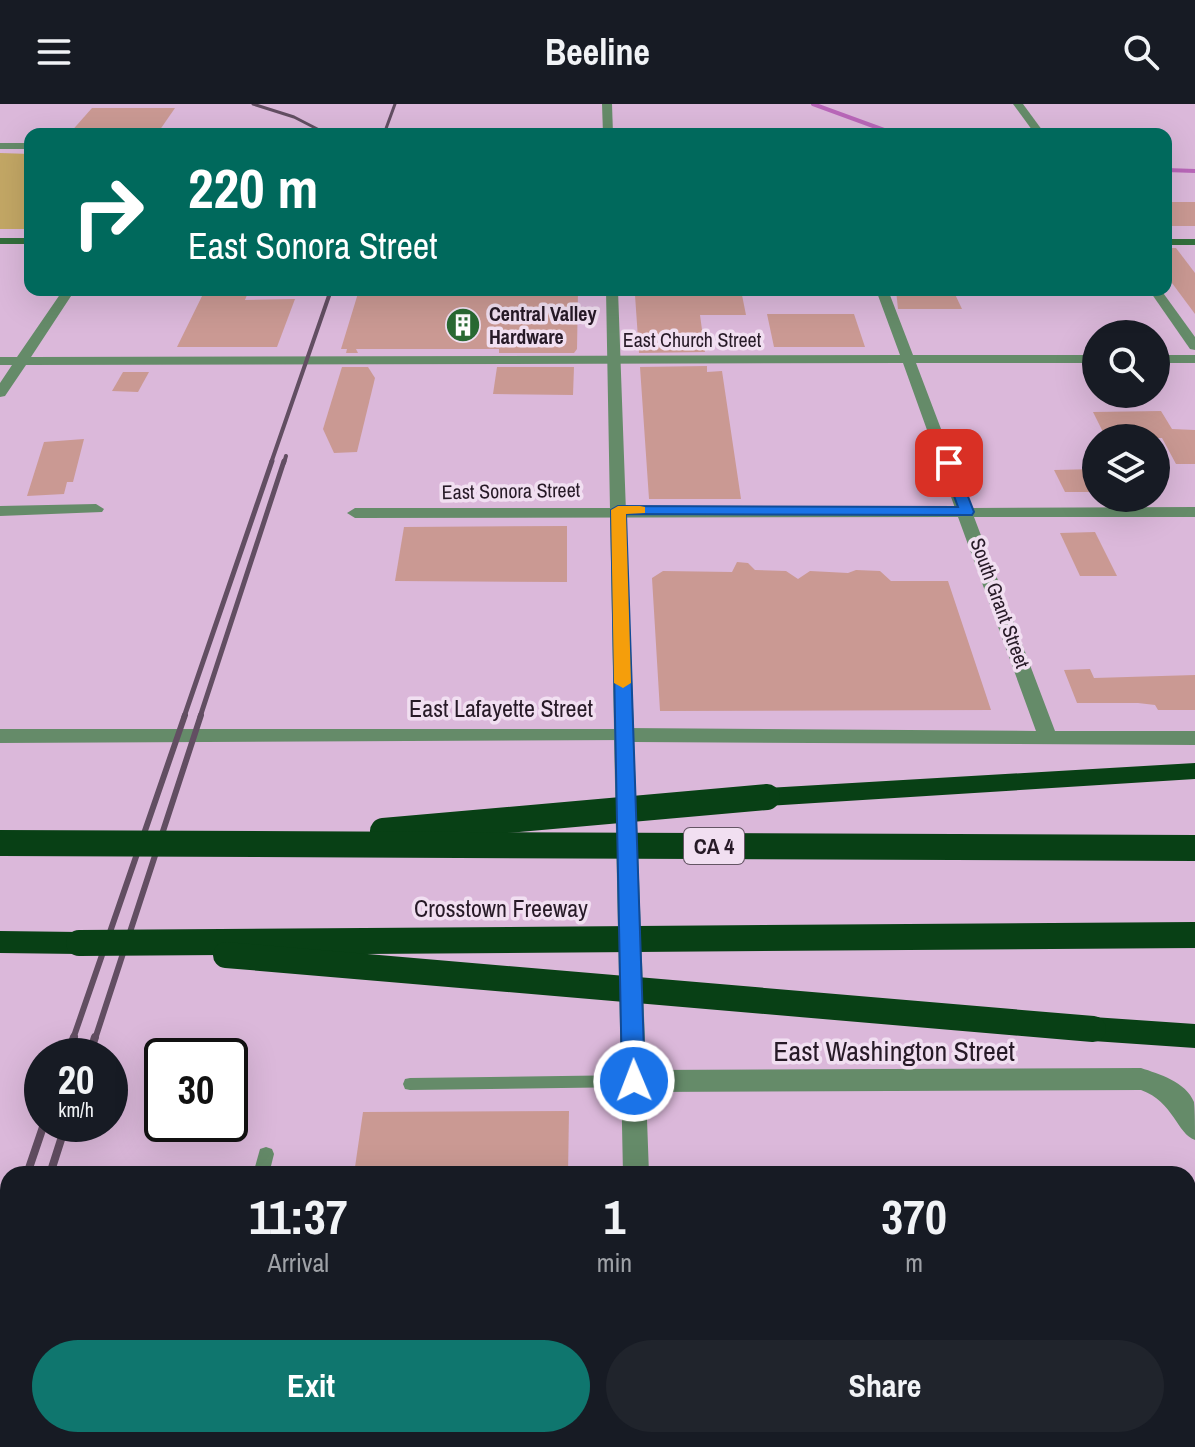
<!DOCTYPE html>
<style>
:root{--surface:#171b24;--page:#20242c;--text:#f1f3f6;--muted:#9ea1a6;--accent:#0f766e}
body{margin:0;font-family:"Archivo Narrow",sans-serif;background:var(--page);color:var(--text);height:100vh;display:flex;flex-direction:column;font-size:30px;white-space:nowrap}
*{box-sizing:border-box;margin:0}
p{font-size:26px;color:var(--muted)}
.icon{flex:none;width:44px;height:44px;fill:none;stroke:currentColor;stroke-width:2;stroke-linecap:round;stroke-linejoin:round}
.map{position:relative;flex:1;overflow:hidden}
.side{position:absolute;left:0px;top:1062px;width:1196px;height:282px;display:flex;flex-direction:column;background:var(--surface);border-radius:24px 24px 0 0;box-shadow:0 8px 32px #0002}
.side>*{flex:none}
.guide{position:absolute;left:24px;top:24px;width:1148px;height:168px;border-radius:16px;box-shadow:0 8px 32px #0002;background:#00695c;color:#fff;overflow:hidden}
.controls{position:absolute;left:1082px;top:216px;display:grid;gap:16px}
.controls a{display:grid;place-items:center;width:88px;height:88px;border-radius:50%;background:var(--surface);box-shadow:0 8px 32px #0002;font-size:40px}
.speed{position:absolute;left:24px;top:934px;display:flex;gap:16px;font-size:40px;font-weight:700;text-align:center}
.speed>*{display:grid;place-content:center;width:104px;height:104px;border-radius:50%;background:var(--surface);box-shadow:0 8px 32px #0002;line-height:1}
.speed small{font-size:20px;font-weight:400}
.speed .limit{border:4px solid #111;border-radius:12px;background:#fff;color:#111}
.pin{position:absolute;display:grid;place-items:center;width:68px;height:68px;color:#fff;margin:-34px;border-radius:16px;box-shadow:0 4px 12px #0006}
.me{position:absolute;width:88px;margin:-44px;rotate:359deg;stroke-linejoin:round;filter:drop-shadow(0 0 6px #0008)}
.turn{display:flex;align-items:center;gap:28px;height:168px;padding:0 32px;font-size:36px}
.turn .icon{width:104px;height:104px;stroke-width:2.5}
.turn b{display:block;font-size:56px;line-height:68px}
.eta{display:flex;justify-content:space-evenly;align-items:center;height:136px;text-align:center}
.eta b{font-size:48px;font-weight:700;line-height:56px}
.primary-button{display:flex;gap:16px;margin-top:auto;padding:16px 32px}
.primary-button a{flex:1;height:92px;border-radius:48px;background:var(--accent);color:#fff;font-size:32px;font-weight:700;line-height:92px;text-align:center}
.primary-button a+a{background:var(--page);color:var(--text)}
header{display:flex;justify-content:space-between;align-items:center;height:104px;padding:0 32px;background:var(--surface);font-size:36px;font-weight:700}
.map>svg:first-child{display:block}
.green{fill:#c3a765}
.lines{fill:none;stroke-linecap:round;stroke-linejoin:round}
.stream{stroke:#b967b9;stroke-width:4}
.building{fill:#ca9993}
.service{fill:#658b69;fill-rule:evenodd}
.minor{fill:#658b69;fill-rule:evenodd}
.tertiary{fill:#658b69;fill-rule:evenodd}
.secondary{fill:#326e3b;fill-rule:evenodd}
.motorway{fill:#084015;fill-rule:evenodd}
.rail-far4{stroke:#624e62;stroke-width:3}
.rail-far3{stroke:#624e62;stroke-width:4}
.rail-far2{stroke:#624e62;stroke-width:5}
.rail-far1{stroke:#624e62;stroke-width:6}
.rail{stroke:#624e62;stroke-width:8}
.motorway-bridge{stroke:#084015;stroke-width:26}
.route{fill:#1a73e8;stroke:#114b97;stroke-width:2}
.slow{fill:#f59e0b}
.labels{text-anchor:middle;stroke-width:7;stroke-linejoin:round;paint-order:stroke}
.far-poi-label{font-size:20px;font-weight:bold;fill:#271a27;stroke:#f1dff1;text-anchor:start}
.far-street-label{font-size:20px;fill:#271a27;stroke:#f1dff1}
.shield{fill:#f1dff1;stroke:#645564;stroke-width:2}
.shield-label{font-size:22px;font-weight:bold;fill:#271a27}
.street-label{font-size:24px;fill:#271a27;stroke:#f1dff1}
.near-street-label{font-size:28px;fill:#271a27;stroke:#f1dff1}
</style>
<header><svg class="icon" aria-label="menu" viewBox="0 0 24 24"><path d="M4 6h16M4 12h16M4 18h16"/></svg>Beeline<svg class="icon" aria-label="search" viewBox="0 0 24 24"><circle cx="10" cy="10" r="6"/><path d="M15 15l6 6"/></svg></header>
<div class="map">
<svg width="1195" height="1343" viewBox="0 0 1195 1343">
<rect width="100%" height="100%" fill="#dbb8da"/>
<!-- green -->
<polygon class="green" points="0,49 30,50 30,125 0,125"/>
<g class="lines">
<!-- stream -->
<g class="stream">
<polyline points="813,0 895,30"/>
<polyline points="1166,66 1195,67"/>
</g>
</g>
<!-- building -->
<g class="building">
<polygon points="92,4 175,4 157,30 69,30"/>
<rect x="1166" y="98" width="29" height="24"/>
<polygon points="1166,144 1176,144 1195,169 1195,210 1166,171"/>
<polygon points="205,186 249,186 245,196 295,195 277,243 177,243"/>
<polygon points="359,186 578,186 577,245 574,249 499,249 499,245 356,245 358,249 346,249 347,245 341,245"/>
<polygon points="647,186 741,186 746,211 700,211 705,248 639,249 635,191 648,191"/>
<polygon points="896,186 953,186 962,205 898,205"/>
<polygon points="767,210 854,210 865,243 774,243"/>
<polygon points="707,262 707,268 722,267 741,395 649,395 640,263"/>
<polygon points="342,263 368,263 375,274 357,348 334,349 323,325"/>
<polygon points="497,263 574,263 573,291 493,290"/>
<polygon points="123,268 149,268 138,288 112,287"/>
<polygon points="1161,307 1172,325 1195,326 1195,360 1176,360 1162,334 1106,334 1093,308"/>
<polygon points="84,335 73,378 67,378 64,390 27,392 44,338"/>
<polygon points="1096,365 1096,388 1065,388 1054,366"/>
<polygon points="567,422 567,478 395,477 404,423"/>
<polygon points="1095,428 1117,472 1080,472 1060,429"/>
<polygon points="737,458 748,459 755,466 786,467 798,475 810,467 848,469 856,466 880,467 891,477 948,477 991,606 660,607 652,474 663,467 732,468"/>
<polygon points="1090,565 1094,574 1195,571 1195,606 1158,606 1155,601 1138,599 1077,599 1064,566"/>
<polygon points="569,1007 568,1070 354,1070 363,1008"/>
</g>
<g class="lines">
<!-- service -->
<g class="service">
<polygon points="634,971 639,972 641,977 639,982 634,983 410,986 405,985 403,980 405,975 410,974"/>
<polygon points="266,1043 272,1045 274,1050 269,1070 253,1070 260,1045"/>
<polygon points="196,1336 214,1336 212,1343 194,1343"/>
</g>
<!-- minor -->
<g class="minor">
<polygon points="602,0 612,0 613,30 603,30"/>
<rect x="0" y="39" width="30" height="6"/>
<path d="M63,186H75L31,253L900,251L876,186H888L913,251H1096V259H916L971,404L1195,403V413H974L1055,627H1195V641L634,638L646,966L1141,964C1159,970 1186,978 1194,998C1195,1008 1195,1025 1195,1036C1177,1030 1174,998 1141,986L646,988L649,1070H623L614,631L624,624L1036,627L958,413L355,414L347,409L355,404H955L903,259L26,261L5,292L0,293V279L12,261H0V253H17Z"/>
<rect x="1156" y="251" width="39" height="8"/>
<polygon points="96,400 104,405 102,408 0,412 0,402"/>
<rect x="628" y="1336" width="30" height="7"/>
</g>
<!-- tertiary -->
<g class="tertiary">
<polygon points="1013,0 1023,0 1045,30 1035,30"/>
<polygon points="606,186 618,186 634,631 631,636 0,639 0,625 614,625"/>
<polygon points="1149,186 1161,186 1195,233 1195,246 1190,245"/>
</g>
<!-- secondary -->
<g class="secondary">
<rect x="0" y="134" width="30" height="6"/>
<rect x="1166" y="135" width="29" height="6"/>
</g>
<!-- motorway -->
<g class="motorway">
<polygon points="1195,659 1195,675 767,702 758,699 755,693 758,687 767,684"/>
<polygon points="0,827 79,828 89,831 93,839 89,847 79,850 0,849"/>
<polygon points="1093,913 1195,920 1195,944 1093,937 1083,934 1079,925 1083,916"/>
</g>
<!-- rail-far4 -->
<g class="rail-far4">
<polyline points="253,0 294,13 327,30"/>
<polyline points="384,30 395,0"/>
</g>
<!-- rail-far3 -->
<g class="rail-far3">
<polyline points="271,359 331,186"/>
<polyline points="284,359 286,352"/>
</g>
<!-- rail-far2 -->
<g class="rail-far2">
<polyline points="184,613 272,357"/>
<polyline points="200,613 284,357"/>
</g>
<!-- rail-far1 -->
<g class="rail-far1">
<polyline points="73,935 185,611"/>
<polyline points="95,935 201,611"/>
</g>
<!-- rail -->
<g class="rail">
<polyline points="67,952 74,933"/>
<polyline points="89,952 95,933"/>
<polyline points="27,1070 44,1020"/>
<polyline points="50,1070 66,1020"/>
<polyline points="0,1151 8,1127"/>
<polyline points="0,1222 8,1197"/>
</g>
<!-- motorway-bridge -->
<g class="motorway-bridge">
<polyline points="383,727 767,693"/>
<polyline points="0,739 1195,744"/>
<polyline points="79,839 1195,831"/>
<polyline points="226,851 1093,925"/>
</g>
</g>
<!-- route -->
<polygon class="route" points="949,355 955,359 974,408 972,411 626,410 645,977 642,984 634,987 626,984 622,977 611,406 618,402 958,403 942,359"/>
<!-- slow -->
<polygon class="slow" points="640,402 645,403 645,409 626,410 631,579 623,584 614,579 611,406 618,402"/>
<!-- icons -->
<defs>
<g id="building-disc" transform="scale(1.8)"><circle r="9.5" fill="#296a33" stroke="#f1dff1"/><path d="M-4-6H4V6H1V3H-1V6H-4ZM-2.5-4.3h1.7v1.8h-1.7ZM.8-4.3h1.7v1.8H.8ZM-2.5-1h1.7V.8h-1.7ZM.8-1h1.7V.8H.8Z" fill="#fff"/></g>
</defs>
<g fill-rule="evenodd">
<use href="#building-disc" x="463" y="221"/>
</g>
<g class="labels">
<!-- far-poi labels -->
<g class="far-poi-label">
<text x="489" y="217">Central Valley<tspan x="489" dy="23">Hardware</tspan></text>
</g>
<!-- far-street labels -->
<g class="far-street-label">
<text x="692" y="243">East Church Street</text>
<text transform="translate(511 387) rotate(-1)" y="7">East Sonora Street</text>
<text transform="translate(1000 499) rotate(70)" y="7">South Grant Street</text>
</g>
<!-- shield labels -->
<rect class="shield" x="684" y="724" width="60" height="36" rx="6"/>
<g class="shield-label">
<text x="714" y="750">CA 4</text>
</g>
<!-- street labels -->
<g class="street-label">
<text x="501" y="613">East Lafayette Street</text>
<text x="501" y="813">Crosstown Freeway</text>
</g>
<!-- near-street labels -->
<g class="near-street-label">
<text x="894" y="957">East Washington Street</text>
</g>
</g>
</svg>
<div class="controls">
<a><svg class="icon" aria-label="search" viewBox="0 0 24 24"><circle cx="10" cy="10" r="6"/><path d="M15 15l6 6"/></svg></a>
<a><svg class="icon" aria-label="layers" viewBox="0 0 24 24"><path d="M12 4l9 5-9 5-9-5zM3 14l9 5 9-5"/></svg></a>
</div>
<div class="speed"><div>20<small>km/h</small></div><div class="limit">30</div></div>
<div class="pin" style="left:949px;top:359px;background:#d93025"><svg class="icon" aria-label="arrive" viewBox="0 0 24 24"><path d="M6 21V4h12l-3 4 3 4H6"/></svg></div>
<svg class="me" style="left:634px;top:977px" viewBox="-20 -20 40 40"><circle r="17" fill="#1a73e8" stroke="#fff" stroke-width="3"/><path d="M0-11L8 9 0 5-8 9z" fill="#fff"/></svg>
<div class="guide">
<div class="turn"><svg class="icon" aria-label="right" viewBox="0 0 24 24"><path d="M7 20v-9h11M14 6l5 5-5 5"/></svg><div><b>220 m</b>East Sonora Street</div></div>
</div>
<section class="side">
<div class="eta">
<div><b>11:37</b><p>Arrival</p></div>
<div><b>1</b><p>min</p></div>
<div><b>370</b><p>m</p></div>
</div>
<div class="primary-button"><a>Exit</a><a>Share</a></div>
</section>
</div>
